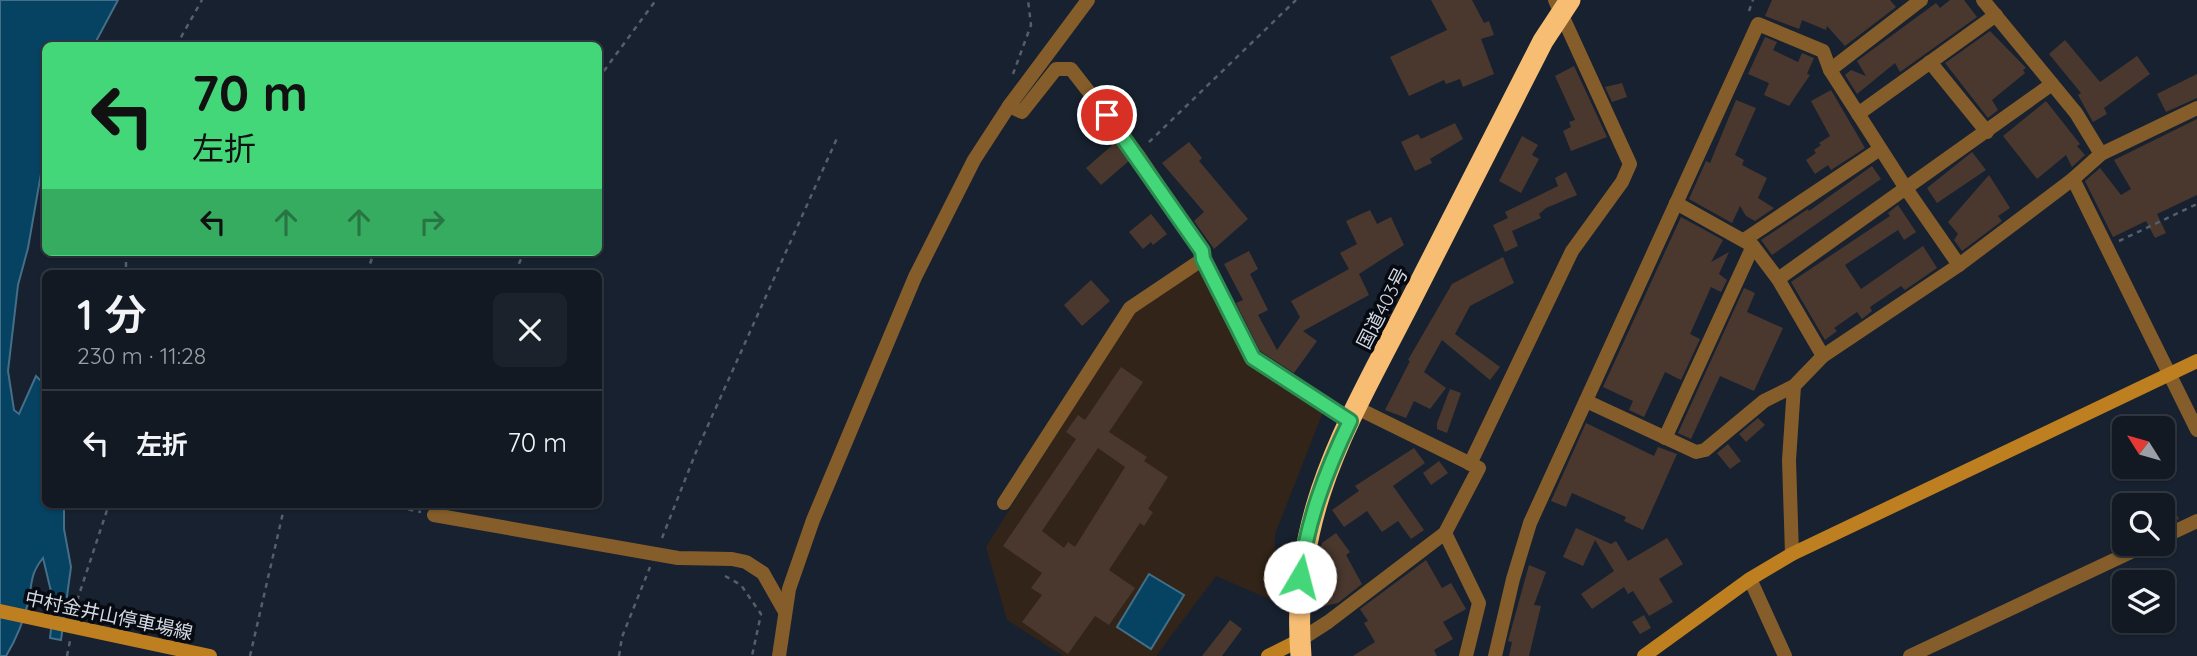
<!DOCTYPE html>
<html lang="ja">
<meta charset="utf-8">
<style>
:root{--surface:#121923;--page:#1b222b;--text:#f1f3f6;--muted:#9ca0a6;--line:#313841}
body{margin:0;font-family:Quicksand,"Noto Sans JP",sans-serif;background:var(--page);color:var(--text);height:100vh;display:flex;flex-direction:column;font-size:26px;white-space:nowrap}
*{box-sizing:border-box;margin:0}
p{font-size:23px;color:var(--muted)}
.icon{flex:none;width:38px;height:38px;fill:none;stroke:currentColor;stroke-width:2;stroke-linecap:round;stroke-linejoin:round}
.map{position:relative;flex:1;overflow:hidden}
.sheet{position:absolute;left:42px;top:270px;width:560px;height:238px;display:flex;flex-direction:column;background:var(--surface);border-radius:10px;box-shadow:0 2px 5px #0004,0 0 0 2px var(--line)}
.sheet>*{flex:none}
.banner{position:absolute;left:42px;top:42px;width:560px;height:214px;border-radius:10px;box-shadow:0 2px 5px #0004,0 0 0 2px var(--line);background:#44d77a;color:#111;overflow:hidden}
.needle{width:46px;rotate:307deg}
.controls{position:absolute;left:2112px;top:416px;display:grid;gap:14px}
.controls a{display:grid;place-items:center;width:63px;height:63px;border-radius:10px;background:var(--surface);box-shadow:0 2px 5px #0004,0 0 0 2px var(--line);font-size:35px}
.pin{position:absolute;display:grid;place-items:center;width:60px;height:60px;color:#fff;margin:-30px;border:4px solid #fff;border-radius:50%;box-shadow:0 2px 7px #0007}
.me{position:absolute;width:77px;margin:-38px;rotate:8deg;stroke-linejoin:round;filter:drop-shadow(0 0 5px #0008)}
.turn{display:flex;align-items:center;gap:24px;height:147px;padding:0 35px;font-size:32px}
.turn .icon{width:91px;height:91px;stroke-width:2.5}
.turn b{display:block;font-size:49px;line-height:60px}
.lanes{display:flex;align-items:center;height:66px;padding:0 35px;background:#0003;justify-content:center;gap:35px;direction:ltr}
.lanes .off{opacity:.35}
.round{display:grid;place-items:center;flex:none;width:74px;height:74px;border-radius:10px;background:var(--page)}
.head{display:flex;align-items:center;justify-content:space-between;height:119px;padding:0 35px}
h1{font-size:42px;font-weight:600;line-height:52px}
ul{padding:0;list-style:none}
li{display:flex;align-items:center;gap:21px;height:105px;padding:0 35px;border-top:2px solid var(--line)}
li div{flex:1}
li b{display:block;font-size:26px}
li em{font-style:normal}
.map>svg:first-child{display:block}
.education{fill:#322418}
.water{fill:#064261;stroke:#436f88;stroke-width:2}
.building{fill:#4a382e;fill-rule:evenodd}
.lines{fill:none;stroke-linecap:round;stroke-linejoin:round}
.path{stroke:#565e6b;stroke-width:2.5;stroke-dasharray:5 5;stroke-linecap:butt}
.street{stroke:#845d2a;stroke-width:14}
.secondary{stroke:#be7f21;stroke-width:14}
.highway{stroke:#f7bd73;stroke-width:21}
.secondary-bridge{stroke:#be7f21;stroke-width:14}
.route-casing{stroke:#2c8c4f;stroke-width:18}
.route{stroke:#44d77a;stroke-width:12}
.labels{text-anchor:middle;stroke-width:7;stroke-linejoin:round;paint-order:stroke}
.street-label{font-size:19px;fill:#d2d9e3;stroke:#070a10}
</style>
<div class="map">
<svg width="2197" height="656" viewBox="0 0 2197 656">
<rect width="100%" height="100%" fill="#18212f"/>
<!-- education -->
<polygon class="education" points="1196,271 1210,273 1250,365 1325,407 1275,534 1274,601 1216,576 1156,656 1063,656 1007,620 986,547 1133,312"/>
<!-- water -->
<g class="water">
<path d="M0,0H118L94,45L46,46L45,151L28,248L18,285L8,371L14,410L19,414L36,376L42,382L46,398V504H64V529L71,567L61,640L50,638L54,604L43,558C31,573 32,581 29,599C24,620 17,638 6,656H0Z"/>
<polygon points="1149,574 1184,595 1151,649 1117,627"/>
</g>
<!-- building -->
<g class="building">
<polygon points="1431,0 1472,0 1484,23 1489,21 1494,35 1481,39 1494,74 1463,87 1460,79 1446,84 1444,80 1409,96 1390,57 1447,30"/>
<polygon points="1772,0 1890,0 1896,7 1845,46 1827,26 1826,30 1802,20 1799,29 1765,16"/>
<polygon points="1950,0 1964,0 1977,17 1900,72 1895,63 1857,94 1845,75 1851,70 1866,76 1857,61 1936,3 1940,8"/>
<polygon points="1990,31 2026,68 2023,70 2025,73 1992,100 1998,110 1988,118 1945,63"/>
<polygon points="1765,37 1777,42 1773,50 1798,62 1802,53 1814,58 1807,74 1810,75 1789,106 1764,95 1769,83 1748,74"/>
<polygon points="2065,40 2100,82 2137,56 2150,74 2104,108 2107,114 2093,122 2078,95 2081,93 2049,54"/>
<polygon points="1574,66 1607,137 1571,151 1563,131 1571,127 1569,122 1575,120 1555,76"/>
<polygon points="2197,74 2197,98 2166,112 2157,94"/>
<polygon points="1622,83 1627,97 1612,102 1605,87"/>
<polygon points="1831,90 1865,148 1831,170 1828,165 1815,174 1806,160 1816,153 1814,150 1821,145 1819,143 1830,136 1811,101"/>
<polygon points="1736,100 1756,108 1735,155 1744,160 1742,165 1767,178 1758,198 1774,208 1755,221 1746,216 1740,206 1732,223 1689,199 1706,161 1710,163"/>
<polygon points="2046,101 2080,144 2077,146 2085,155 2072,167 2066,155 2037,179 2003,136"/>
<polygon points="2197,119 2197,195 2157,214 2166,233 2155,238 2146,221 2113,237 2085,181 2100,168 2121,195 2131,189 2114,160"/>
<polygon points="1455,123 1463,139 1430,159 1432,163 1415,171 1401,142 1418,134 1421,139"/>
<polygon points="1522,136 1538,145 1532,155 1539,159 1521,193 1499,181"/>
<polygon points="1116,142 1130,160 1101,185 1086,168"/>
<polygon points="1189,142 1202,158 1199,161 1248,219 1214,249 1194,221 1204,212 1162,163"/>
<polygon points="1972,152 1986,170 1937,203 1927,188"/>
<polygon points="1872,166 1881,179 1772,255 1761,240 1808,209 1809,211"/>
<polygon points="1566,172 1577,195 1546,208 1539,214 1541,218 1512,231 1518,246 1505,252 1493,225 1508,218 1505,212 1558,186 1555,178"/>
<polygon points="1989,175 2010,208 1998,216 2002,221 1962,251 1954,240 1958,234 1948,222"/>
<polygon points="1898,205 1916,232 1904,240 1898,230 1845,265 1861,289 1923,246 1937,268 1905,290 1901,286 1870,307 1872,311 1862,319 1857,312 1834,328 1837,331 1825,340 1791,282 1890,216 1888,213"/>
<polygon points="1370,210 1377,224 1391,217 1404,245 1359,274 1369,295 1303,331 1317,341 1294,373 1260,351 1236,303 1243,300 1224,264 1249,251 1258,269 1250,274 1268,310 1258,315 1277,350 1300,317 1291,301 1349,269 1340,253 1357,244 1346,221"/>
<polygon points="1151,214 1167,234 1153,245 1151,242 1143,249 1129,232"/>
<polygon points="1681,217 1723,240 1711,262 1729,252 1719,274 1727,280 1721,292 1711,287 1690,334 1700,339 1681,380 1665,372 1644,417 1629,410 1633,401 1603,387"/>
<polygon points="1503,257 1514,283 1470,306 1455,334 1500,367 1490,380 1442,340 1424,372 1446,388 1430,409 1414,401 1406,418 1385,410 1410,361 1408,360 1452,284"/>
<polygon points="1091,280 1110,301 1082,326 1064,305"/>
<polygon points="1744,288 1755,293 1747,312 1783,328 1754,391 1720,376 1691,439 1678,433"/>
<path d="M1121,367L1143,382L1109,432L1147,457L1144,461L1168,477L1148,509L1153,512L1144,526L1140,523L1109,570L1135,588L1109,625L1095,616L1068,654L1022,622L1042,595L1031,588L1042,573L1003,546L1076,439L1066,432L1078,415L1085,420ZM1098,448L1125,467L1075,547L1068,542L1064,548L1042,531Z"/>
<polygon points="1450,389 1461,393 1447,433 1437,429 1437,423"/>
<polygon points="1758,418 1765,425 1746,442 1739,434"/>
<polygon points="1586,423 1654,456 1658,447 1677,454 1643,530 1624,521 1626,517 1572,493 1566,507 1551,501"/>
<polygon points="1728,444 1741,461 1730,469 1717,453"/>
<polygon points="1414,448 1425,463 1393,486 1424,530 1411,539 1398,521 1382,532 1367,511 1344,527 1332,510 1359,491 1355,486"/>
<polygon points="1439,461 1448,473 1431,485 1423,473"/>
<polygon points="2174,509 2179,519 2164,526 2163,514"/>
<polygon points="1576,528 1611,544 1616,541 1628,561 1667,538 1683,564 1659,579 1673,602 1649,616 1633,591 1628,594 1624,587 1592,609 1581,594 1614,571 1595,540 1583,566 1563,557"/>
<polygon points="1336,533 1350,552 1346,555 1362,584 1338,603 1320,607 1316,589 1331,584 1329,580 1336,576 1319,553 1322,543"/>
<polygon points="1426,560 1442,588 1451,583 1466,609 1443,622 1453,639 1434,650 1437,656 1353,656 1375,642 1364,623 1368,621 1360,609"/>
<polygon points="1529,565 1546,572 1534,605 1541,606 1529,656 1509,656 1512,642 1508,641"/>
<polygon points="1644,615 1651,628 1640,634 1632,622"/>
<polygon points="1230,620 1242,629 1222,656 1202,656"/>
</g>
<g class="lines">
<!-- path -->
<g class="path">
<polyline points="1749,11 1753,0"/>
<polyline points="176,46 202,0"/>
<polyline points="1013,74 1031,25 1028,0"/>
<polyline points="598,79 656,0"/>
<polyline points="1149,142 1296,0"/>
<polyline points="2119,241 2197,204"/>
<polyline points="126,252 126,273"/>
<polyline points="367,273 374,252"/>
<polyline points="515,273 524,252"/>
<polyline points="379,504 421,512"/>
<polyline points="662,538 696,452 838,136"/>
<polyline points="725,576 741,585 761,614 752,656"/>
<polyline points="74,610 109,504"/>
<polyline points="67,656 70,641"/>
<polyline points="250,656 285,504"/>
<polyline points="619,656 622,637 650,567"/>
</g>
<!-- street -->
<g class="street">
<polyline points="1983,0 2076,113 2101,154"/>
<polyline points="1930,62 1987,132"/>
<polyline points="1830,70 1921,0"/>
<polyline points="1009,106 1022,112 1056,69 1071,69 1138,155 1202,251 1203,259"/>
<polyline points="1858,114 1996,15"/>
<polyline points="2073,179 2197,430"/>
<polyline points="1676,203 1753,246 1778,279 1823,356"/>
<polyline points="1744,240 1880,149"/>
<polyline points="1778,279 2052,84"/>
<polyline points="1586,401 1696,452 1705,450 1764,401 1794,386 1823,356 1959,265 2073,179 2101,154 2197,108"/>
<polyline points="1665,438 1753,246"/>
<polyline points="1470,464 1572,251 1622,182 1630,164 1555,0"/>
<polyline points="1004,503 1130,308 1203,259 1253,358 1350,421"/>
<polyline points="434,515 678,558 732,559 746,562 763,573 784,610"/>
<polyline points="1445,533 1479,603 1466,656"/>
<polyline points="2163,537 2197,521"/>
<polyline points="1792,554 1789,460 1794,386"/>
<polyline points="1750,579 1785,656"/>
<polyline points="1300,640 1328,622 1445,533 1479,468 1357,408"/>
<polyline points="779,656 789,589 813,520 915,277 974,160 1009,106 1088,0"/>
<polyline points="1495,656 1513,579 1530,523 1758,24 1823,51 1830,70 1907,190 1959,265"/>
<polyline points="1910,656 2148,544"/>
</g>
<!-- secondary -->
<g class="secondary">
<polyline points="1268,656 1300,640"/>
<polyline points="1644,656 1750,579 1792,554 2197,361"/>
</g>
<!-- highway -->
<path class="highway" d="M1301,656C1289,510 1352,417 1415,292C1458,209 1500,125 1543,41L1570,0"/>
<!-- secondary-bridge -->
<polyline class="secondary-bridge" points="0,611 210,656"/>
</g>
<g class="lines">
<!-- route casing -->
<g class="route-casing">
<path id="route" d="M1107,115L1202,251L1203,259L1253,358L1350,421C1326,471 1307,521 1300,577"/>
</g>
<!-- route -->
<use href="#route" class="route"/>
</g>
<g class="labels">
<!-- street labels -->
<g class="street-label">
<text transform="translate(1382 308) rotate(-63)" y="7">国道403号</text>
<text transform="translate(109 615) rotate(12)" y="7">中村金井山停車場線</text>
</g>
</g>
</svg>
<div class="controls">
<a><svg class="needle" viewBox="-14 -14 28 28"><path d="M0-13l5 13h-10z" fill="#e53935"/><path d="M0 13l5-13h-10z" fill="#9ca0a6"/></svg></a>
<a><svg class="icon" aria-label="search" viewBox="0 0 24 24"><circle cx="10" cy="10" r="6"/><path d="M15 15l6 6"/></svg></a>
<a><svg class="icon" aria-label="layers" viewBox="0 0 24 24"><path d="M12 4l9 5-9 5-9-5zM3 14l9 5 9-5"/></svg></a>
</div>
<div class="pin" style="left:1107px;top:115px;background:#d93025"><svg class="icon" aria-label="arrive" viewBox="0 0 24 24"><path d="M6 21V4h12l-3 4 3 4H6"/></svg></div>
<svg class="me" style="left:1300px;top:577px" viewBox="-20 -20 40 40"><circle r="19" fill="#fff"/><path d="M0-13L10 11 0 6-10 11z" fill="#44d77a"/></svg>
<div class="banner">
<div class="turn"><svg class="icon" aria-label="left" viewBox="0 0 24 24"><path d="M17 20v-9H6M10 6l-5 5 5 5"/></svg><div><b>70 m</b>左折</div></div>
<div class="lanes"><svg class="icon" aria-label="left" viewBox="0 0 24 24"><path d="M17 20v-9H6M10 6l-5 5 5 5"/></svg><svg class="icon off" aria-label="ahead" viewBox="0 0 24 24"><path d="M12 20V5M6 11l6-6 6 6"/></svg><svg class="icon off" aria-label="ahead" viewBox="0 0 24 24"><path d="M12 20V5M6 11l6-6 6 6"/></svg><svg class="icon off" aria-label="right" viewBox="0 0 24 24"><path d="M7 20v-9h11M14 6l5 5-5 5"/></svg></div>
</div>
<section class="sheet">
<div class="head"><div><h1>1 分</h1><p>230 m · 11:28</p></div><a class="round"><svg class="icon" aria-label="close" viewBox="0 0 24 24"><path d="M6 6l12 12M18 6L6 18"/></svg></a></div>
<ul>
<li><svg class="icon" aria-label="left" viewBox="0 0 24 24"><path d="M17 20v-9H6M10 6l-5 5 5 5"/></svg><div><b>左折</b></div><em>70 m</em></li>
</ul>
</section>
</div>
